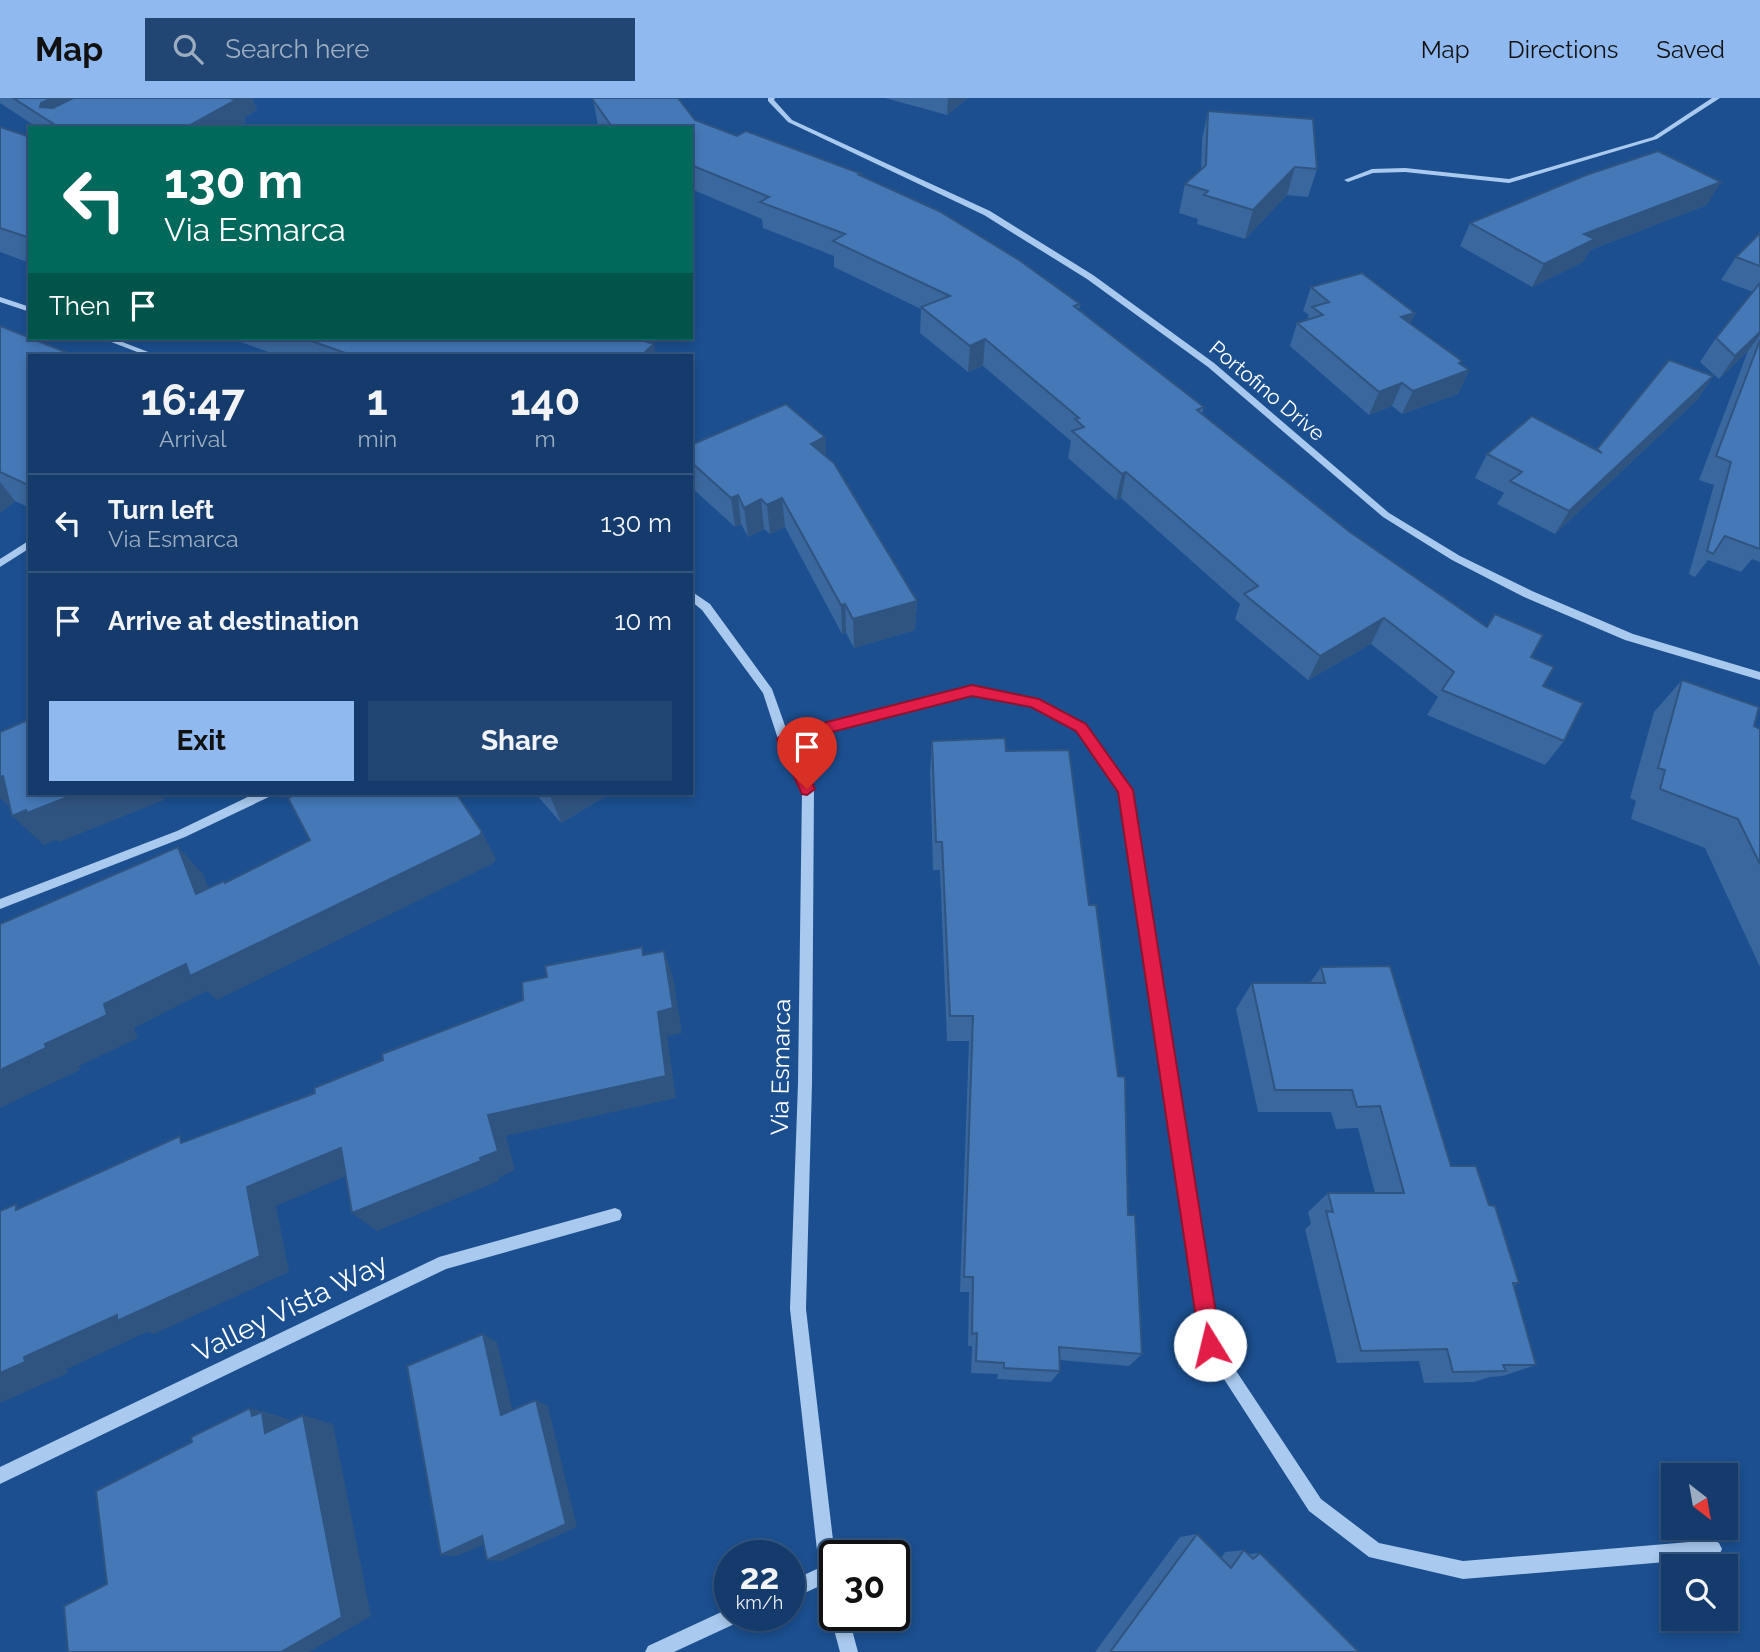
<!DOCTYPE html>
<style>
:root{--surface:#143b6b;--page:#214673;--text:#f1f3f6;--muted:#9dadc1;--line:#33557e;--accent:#90b9f0}
body{margin:0;font-family:Raleway,sans-serif;background:var(--page);color:var(--text);height:100vh;display:flex;flex-direction:column;font-size:26px;white-space:nowrap}
*{box-sizing:border-box;margin:0}
p{font-size:23px;color:var(--muted)}
.icon{flex:none;width:38px;height:38px;fill:none;stroke:currentColor;stroke-width:2;stroke-linecap:round;stroke-linejoin:round}
.map{position:relative;flex:1;overflow:hidden}
.details{position:absolute;left:28px;top:256px;width:665px;height:441px;display:flex;flex-direction:column;background:var(--surface);border-radius:0px;box-shadow:0 4px 10px #0003,0 0 0 2px var(--line)}
.details>*{flex:none}
.hud{position:absolute;left:28px;top:28px;width:665px;height:214px;border-radius:0px;box-shadow:0 4px 10px #0003,0 0 0 2px var(--line);background:#00695c;color:#fff;overflow:hidden}
.needle{width:46px;rotate:149deg}
.controls{position:absolute;left:1661px;top:1365px;display:grid;gap:14px}
.controls a{display:grid;place-items:center;width:77px;height:77px;border-radius:0px;background:var(--surface);box-shadow:0 4px 10px #0003,0 0 0 2px var(--line);font-size:35px}
.speed{position:absolute;left:714px;top:1442px;display:flex;gap:14px;font-size:35px;font-weight:700;text-align:center}
.speed>*{display:grid;place-content:center;width:91px;height:91px;border-radius:50%;background:var(--surface);box-shadow:0 4px 10px #0003,0 0 0 2px var(--line);line-height:1}
.speed small{font-size:18px;font-weight:400}
.speed .limit{border:4px solid #111;border-radius:10px;background:#fff;color:#111}
.pin{position:absolute;display:grid;place-items:center;width:60px;height:60px;color:#fff;margin:-72px -30px;border-radius:50% 50% 50% 0;rotate:-45deg;box-shadow:0 0 7px #0007}
.pin .icon{rotate:45deg}
.me{position:absolute;width:77px;margin:-38px;rotate:351deg;stroke-linejoin:round;filter:drop-shadow(0 0 5px #0008)}
.turn{display:flex;align-items:center;gap:24px;height:147px;padding:0 21px;font-size:32px}
.turn .icon{width:91px;height:91px;stroke-width:2.5}
.turn b{display:block;font-size:49px;line-height:60px}
.then{display:flex;align-items:center;height:66px;padding:0 21px;background:#0003;gap:14px;font-size:26px}
.eta{display:flex;justify-content:space-evenly;align-items:center;height:119px;text-align:center}
.eta b{font-size:42px;font-weight:700;line-height:49px}
.primary-button{display:flex;gap:14px;margin-top:auto;padding:14px 21px}
.primary-button a{flex:1;height:80px;border-radius:0px;background:var(--accent);color:#111;font-size:28px;font-weight:700;line-height:80px;text-align:center}
.primary-button a+a{background:var(--page);color:var(--text)}
ul{padding:0;list-style:none}
li{display:flex;align-items:center;gap:21px;height:98px;padding:0 21px;border-top:2px solid var(--line)}
li div{flex:1}
li b{display:block;font-size:26px}
li em{font-style:normal}
header{display:flex;align-items:center;gap:42px;box-sizing:border-box;height:98px;padding:0 35px;background:var(--accent);color:#111}
header strong{font-size:33px}
nav{display:flex;gap:38px;margin-inline-start:auto;font-size:24px}
.search{width:490px;height:63px;background:var(--page);display:flex;align-items:center;gap:18px;box-sizing:border-box;padding:0 24px;border-radius:0px;color:var(--muted);font-size:26px}
.map>svg:first-child{display:block}
.lines{fill:none;stroke-linecap:round;stroke-linejoin:round}
.minor{fill:#a9c9ee;fill-rule:evenodd}
.wall{fill:#3a679d}
.shaded-wall{fill:#305480}
.building{fill:#4478b7;stroke:#305480;stroke-width:2}
.route{fill:#e11d48;stroke:#92132f;stroke-width:2}
.labels{text-anchor:middle;stroke-width:6;stroke-linejoin:round;paint-order:stroke}
.far-street-label{font-size:21px;fill:#fff;stroke:#1b4f8f}
.street-label{font-size:24px;fill:#fff;stroke:#1b4f8f}
.near-street-label{font-size:28px;fill:#fff;stroke:#1b4f8f}
</style>
<header>
<strong>Map</strong>
<div class="search"><svg class="icon" aria-label="search" viewBox="0 0 24 24"><circle cx="10" cy="10" r="6"/><path d="M15 15l6 6"/></svg>Search here</div>
<nav><a>Map</a><a>Directions</a><a>Saved</a></nav>
</header>
<div class="map">
<svg width="1760" height="1554" viewBox="0 0 1760 1554">
<rect width="100%" height="100%" fill="#1b4f8f"/>
<g class="lines">
<!-- minor -->
<g class="minor">
<polygon points="768,0 775,0 774,2 792,22 990,113 1093,177 1214,265 1389,415 1460,458 1532,493 1633,536 1760,574 1760,582 1625,542 1524,499 1452,462 1383,419 1208,269 1087,181 984,117 788,24 768,3"/>
<polygon points="1712,0 1720,0 1657,41 1509,85 1405,74 1373,75 1348,84 1344,82 1372,71 1405,70 1509,81 1653,39"/>
<polygon points="0,199 30,209 30,214 0,204"/>
<polygon points="101,240 112,240 156,257 145,257"/>
<polygon points="30,442 30,450 0,469 0,461"/>
<polygon points="691,493 710,506 772,591 788,636 972,589 1038,601 1085,626 1130,689 1217,1244 1321,1401 1379,1445 1463,1463 1713,1442 1719,1445 1722,1451 1719,1457 1713,1460 1463,1481 1369,1459 1309,1413 1202,1247 1120,693 1077,632 1032,608 972,597 791,644 814,691 812,985 806,1211 835,1459 835,1510 829,1507 822,1487 789,1502 789,1484 819,1470 790,1211 798,985 802,691 778,641 763,595 702,512 691,503"/>
<polygon points="256,695 273,695 271,698 185,739 0,811 0,801 177,733"/>
<polygon points="615,1110 620,1112 622,1117 620,1122 446,1171 0,1386 0,1369 439,1159"/>
<polygon points="730,1510 730,1517 744,1517 741,1523 674,1554 645,1554 648,1548"/>
<polygon points="835,1510 835,1517 848,1517 858,1554 840,1554 830,1517"/>
</g>
</g>
<!-- wall -->
<g class="wall">
<polygon points="0,0 252,0 257,12 244,20 246,24 236,30 38,30 0,5"/>
<polygon points="885,0 968,0 947,17"/>
<polygon points="593,2 695,22 737,38 862,79 1080,206 1079,212 1204,309 1202,316 1350,434 1531,559 1543,588 1564,643 1545,667 1427,617 1438,599 1371,546 1308,582 1235,521 1240,506 1121,400 1116,402 1068,360 1071,343 983,268 968,274 920,235 921,211 834,169 834,158 763,130 762,121 691,91 691,30 600,30 598,27"/>
<polygon points="1208,13 1317,71 1308,99 1287,97 1245,141 1197,126 1198,121 1179,115 1185,86 1201,72 1202,41"/>
<polygon points="0,29 30,39 30,165 0,154"/>
<polygon points="1707,107 1590,152 1583,164 1532,189 1460,148 1470,125"/>
<polygon points="1760,135 1760,464 1752,461 1741,474 1708,462 1695,479 1689,476 1714,387 1699,382 1748,253 1719,281 1700,264 1716,240 1753,194 1721,182 1736,159"/>
<polygon points="1311,189 1415,215 1410,226 1469,272 1458,296 1402,316 1392,308 1369,317 1290,248 1297,225 1307,222 1309,217 1303,213"/>
<polygon points="0,228 30,257 30,410 15,403 0,415"/>
<polygon points="230,240 635,240 656,256 660,257 277,257"/>
<polygon points="1669,262 1713,278 1697,302 1555,436 1497,406 1504,395 1475,380 1487,356 1597,352"/>
<polygon points="825,339 826,359 917,503 915,532 854,550 846,535 842,536 785,429 770,436 764,431 748,439 741,426 735,429 691,389 691,347"/>
<polygon points="1682,582 1754,628 1760,631 1760,869 1705,750 1631,721 1636,703 1630,700 1654,614"/>
<polygon points="932,643 1006,653 1128,1117 1142,1256 1129,1268 1059,1262 1060,1273 1051,1284 997,1281 998,1276 971,1275 972,1248 968,1248 969,1194 960,1194 969,943 947,943 940,772 933,772 930,674"/>
<polygon points="535,695 611,695 561,725"/>
<polygon points="1321,869 1451,1068 1489,1107 1519,1185 1514,1188 1536,1267 1503,1278 1490,1279 1474,1284 1424,1285 1419,1263 1337,1265 1305,1131 1311,1126 1308,1114 1328,1095 1375,1095 1358,1030 1336,1031 1331,1014 1258,1014 1236,911 1252,885 1310,885"/>
<polygon points="1197,1436 1221,1460 1225,1454 1244,1452 1249,1456 1260,1455 1359,1554 1095,1554 1180,1439"/>
</g>
<!-- shaded-wall -->
<g class="shaded-wall">
<polygon points="52,0 108,0 48,22 40,9 41,5"/>
<polygon points="230,0 252,0 257,12 244,20 246,24 236,30 185,30"/>
<polygon points="948,0 968,0 947,17"/>
<polygon points="1295,69 1287,97 1245,141 1253,112"/>
<polygon points="1721,84 1707,107 1590,152 1583,164 1532,189 1544,166 1584,136"/>
<polygon points="1415,215 1405,238 1401,219"/>
<polygon points="1760,234 1760,237 1748,253 1719,281 1735,258"/>
<polygon points="985,241 983,268 968,274 970,248"/>
<polygon points="654,246 656,257 646,253"/>
<polygon points="1462,263 1455,277 1469,272 1458,296 1402,316 1413,293"/>
<polygon points="1713,278 1697,302 1555,436 1569,413"/>
<polygon points="1402,285 1392,308 1369,317 1379,294"/>
<polygon points="825,339 827,368 811,346"/>
<polygon points="1126,374 1121,400 1116,402 1122,376"/>
<polygon points="0,384 15,403 0,415"/>
<polygon points="738,397 741,426 735,429 731,400"/>
<polygon points="782,400 785,429 770,436 767,407"/>
<polygon points="761,401 764,431 748,439 744,410"/>
<polygon points="917,503 915,532 854,550 853,521"/>
<polygon points="845,506 846,535 842,536 841,507"/>
<polygon points="1384,520 1371,546 1308,582 1320,558"/>
<polygon points="3,678 16,715 0,700 0,679"/>
<polygon points="78,695 173,695 163,699 164,702 59,744 56,742 44,747 12,718"/>
<polygon points="549,695 611,695 561,725"/>
<polygon points="482,734 496,761 494,765 217,902 207,893 134,930 138,940 79,968 80,972 0,1010 0,972 45,946 104,906 186,866"/>
<polygon points="178,749 203,776 221,822 196,796"/>
<polygon points="664,853 673,879 682,935 667,938 676,1000 506,1038 515,1072 498,1080 499,1083 377,1133 352,1115 488,1017 658,914"/>
<polygon points="341,1050 365,1070 276,1108 289,1174 154,1236 147,1234 67,1271 68,1275 0,1305 0,1275 24,1259 247,1089"/>
<polygon points="483,1236 497,1244 515,1323 501,1317"/>
<polygon points="536,1302 548,1308 577,1429 501,1463 487,1462"/>
<polygon points="250,1310 282,1319 293,1323 265,1335 252,1318"/>
<polygon points="303,1317 333,1326 371,1518 309,1554 281,1554"/>
<polygon points="482,1438 497,1441 457,1458 441,1457"/>
</g>
<!-- building -->
<g class="building">
<polygon points="13,0 52,0 41,5 40,9 53,10 73,0 230,0 229,0 236,2 185,30 60,30"/>
<polygon points="593,0 678,0 695,22 737,38 746,33 862,76 859,77 939,113 1019,162 1080,206 1074,208 1204,309 1197,312 1350,434 1487,529 1495,516 1543,537 1531,559 1554,569 1543,588 1583,605 1564,643 1442,592 1454,574 1384,520 1320,558 1244,496 1258,488 1126,374 1122,376 1072,333 1084,329 1075,321 1079,320 985,241 970,248 921,209 950,198 833,143 845,136 760,104 769,99 691,67 691,30 613,30 593,2"/>
<polygon points="1208,13 1313,21 1317,71 1295,69 1253,112 1204,97 1208,93 1185,86 1206,67"/>
<polygon points="0,29 30,39 30,140 0,130"/>
<polygon points="1658,53 1721,84 1584,136 1595,141 1544,166 1470,125 1586,77"/>
<polygon points="1760,135 1760,168 1736,159"/>
<polygon points="1362,175 1415,215 1401,219 1462,263 1459,265 1469,272 1413,293 1402,285 1379,294 1297,225 1323,217 1312,209 1329,204 1311,189"/>
<polygon points="1760,185 1760,234 1735,258 1716,240"/>
<polygon points="0,228 73,257 30,257 30,388 0,374"/>
<polygon points="303,240 635,240 654,246 646,253 660,257 351,257"/>
<polygon points="1760,242 1760,451 1725,438 1713,456 1707,453 1731,364 1716,358"/>
<polygon points="1669,262 1713,278 1569,413 1510,383 1522,374 1487,356 1532,318 1602,355 1597,351"/>
<polygon points="786,306 825,339 811,346 834,365 917,503 853,521 845,506 841,507 782,400 767,407 761,401 744,410 738,397 731,400 691,364 691,347"/>
<polygon points="1682,582 1759,609 1754,628 1760,631 1760,766 1738,721 1660,691 1665,672 1658,670"/>
<polygon points="30,621 30,695 78,695 27,715 26,712 12,718 3,678 0,679 0,634"/>
<polygon points="1005,640 1006,653 1069,652 1089,807 1096,807 1118,978 1125,979 1128,1117 1135,1117 1142,1256 1059,1249 1060,1273 1004,1270 1004,1265 976,1263 977,1235 972,1236 973,1179 964,1179 973,918 950,918 942,744 936,744 932,643"/>
<polygon points="299,695 456,695 482,734 479,738 190,878 186,866 104,906 107,917 45,946 46,950 0,972 0,826 178,749 196,796 224,783 225,785 310,742 288,700"/>
<polygon points="642,849 643,857 664,853 673,910 658,914 666,978 488,1017 498,1053 480,1060 481,1063 352,1115 341,1050 247,1089 260,1158 117,1223 117,1217 24,1259 25,1264 0,1275 0,1113 16,1106 16,1112 180,1038 181,1045 315,995 314,990 383,962 382,956 523,902 522,884 547,879 545,868"/>
<polygon points="1390,868 1451,1068 1476,1068 1489,1107 1495,1108 1519,1185 1513,1185 1536,1267 1503,1267 1506,1273 1453,1274 1447,1251 1361,1253 1326,1113 1333,1114 1328,1095 1404,1095 1380,1008 1357,1009 1352,992 1275,992 1252,885 1325,885 1321,869"/>
<polygon points="483,1236 501,1317 536,1302 566,1426 487,1462 482,1438 441,1457 407,1268"/>
<polygon points="250,1310 252,1318 262,1314 265,1335 303,1317 342,1519 281,1554 68,1554 64,1508 107,1486 96,1393 192,1344 191,1339"/>
<polygon points="1197,1436 1231,1470 1244,1452 1253,1461 1260,1455 1359,1554 1110,1554"/>
</g>
<!-- route -->
<polygon class="route" points="972,587 1039,601 1086,626 1133,692 1221,1247 1218,1254 1210,1257 1203,1254 1200,1247 1118,694 1076,633 1031,609 972,598 793,644 815,691 807,697 802,696 777,641 784,635"/>
<g class="labels">
<!-- far-street labels -->
<g class="far-street-label">
<text transform="translate(1267 293) rotate(40)" y="7">Portofino Drive</text>
</g>
<!-- street labels -->
<g class="street-label">
<text transform="translate(781 969) rotate(-89)" y="8">Via Esmarca</text>
</g>
<!-- near-street labels -->
<g class="near-street-label">
<text transform="translate(290 1209) rotate(-26)" y="10">Valley Vista Way</text>
</g>
</g>
</svg>
<div class="controls">
<a><svg class="needle" viewBox="-14 -14 28 28"><path d="M0-13l5 13h-10z" fill="#e53935"/><path d="M0 13l5-13h-10z" fill="#9dadc1"/></svg></a>
<a><svg class="icon" aria-label="search" viewBox="0 0 24 24"><circle cx="10" cy="10" r="6"/><path d="M15 15l6 6"/></svg></a>
</div>
<div class="speed"><div>22<small>km/h</small></div><div class="limit">30</div></div>
<div class="pin" style="left:807px;top:691px;background:#d93025"><svg class="icon" aria-label="arrive" viewBox="0 0 24 24"><path d="M6 21V4h12l-3 4 3 4H6"/></svg></div>
<svg class="me" style="left:1210px;top:1247px" viewBox="-20 -20 40 40"><circle r="19" fill="#fff"/><path d="M0-13L10 11 0 6-10 11z" fill="#e11d48"/></svg>
<div class="hud">
<div class="turn"><svg class="icon" aria-label="left" viewBox="0 0 24 24"><path d="M17 20v-9H6M10 6l-5 5 5 5"/></svg><div><b>130 m</b>Via Esmarca</div></div>
<div class="then">Then<svg class="icon" aria-label="arrive" viewBox="0 0 24 24"><path d="M6 21V4h12l-3 4 3 4H6"/></svg></div>
</div>
<section class="details">
<div class="eta">
<div><b>16:47</b><p>Arrival</p></div>
<div><b>1</b><p>min</p></div>
<div><b>140</b><p>m</p></div>
</div>
<ul>
<li><svg class="icon" aria-label="left" viewBox="0 0 24 24"><path d="M17 20v-9H6M10 6l-5 5 5 5"/></svg><div><b>Turn left</b><p>Via Esmarca</p></div><em>130 m</em></li>
<li><svg class="icon" aria-label="arrive" viewBox="0 0 24 24"><path d="M6 21V4h12l-3 4 3 4H6"/></svg><div><b>Arrive at destination</b></div><em>10 m</em></li>
</ul>
<div class="primary-button"><a>Exit</a><a>Share</a></div>
</section>
</div>
